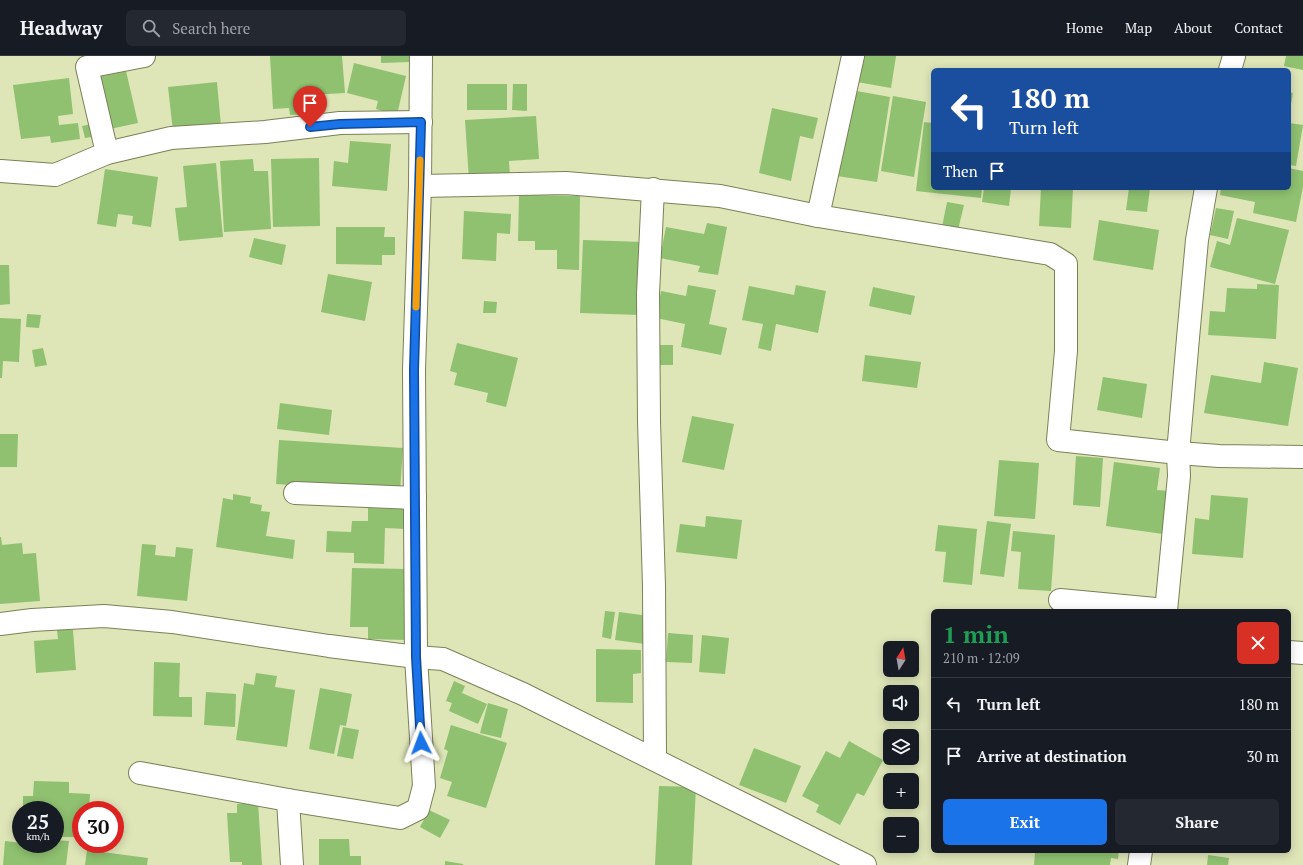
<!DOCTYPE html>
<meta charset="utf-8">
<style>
:root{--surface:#171b24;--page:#242831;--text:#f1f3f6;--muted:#9ea1a6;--line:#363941;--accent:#1a73e8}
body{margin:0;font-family:"PT Serif",serif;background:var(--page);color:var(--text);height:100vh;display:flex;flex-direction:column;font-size:15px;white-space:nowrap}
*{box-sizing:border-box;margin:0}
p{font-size:13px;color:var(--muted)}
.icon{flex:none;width:22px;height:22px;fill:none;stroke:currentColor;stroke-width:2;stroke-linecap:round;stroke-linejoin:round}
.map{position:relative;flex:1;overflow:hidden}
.details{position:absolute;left:931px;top:553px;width:360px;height:244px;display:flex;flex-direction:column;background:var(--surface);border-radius:6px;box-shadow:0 2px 10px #0003}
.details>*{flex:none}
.hud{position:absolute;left:931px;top:12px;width:360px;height:122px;border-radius:6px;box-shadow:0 2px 10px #0003;background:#1a4fa0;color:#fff;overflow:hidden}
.needle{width:26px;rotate:11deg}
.tools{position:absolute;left:883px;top:585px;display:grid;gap:8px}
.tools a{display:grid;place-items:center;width:36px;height:36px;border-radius:6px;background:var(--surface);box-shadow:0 2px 10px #0003;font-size:20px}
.speed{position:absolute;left:12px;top:745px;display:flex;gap:8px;font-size:20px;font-weight:700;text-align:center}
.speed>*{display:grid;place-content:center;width:52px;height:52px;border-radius:50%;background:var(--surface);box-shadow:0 2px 10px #0003;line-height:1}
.speed small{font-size:10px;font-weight:400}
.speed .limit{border:6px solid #d22;background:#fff;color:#111}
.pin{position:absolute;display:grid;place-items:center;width:34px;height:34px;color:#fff;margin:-41px -17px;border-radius:50% 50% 50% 0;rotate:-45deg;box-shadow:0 0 4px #0007}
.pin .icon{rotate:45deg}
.me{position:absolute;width:44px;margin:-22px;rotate:357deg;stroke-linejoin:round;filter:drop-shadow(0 0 3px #0008)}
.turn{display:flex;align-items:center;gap:14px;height:84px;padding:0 12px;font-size:18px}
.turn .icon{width:52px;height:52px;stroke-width:2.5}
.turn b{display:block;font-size:28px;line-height:34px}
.then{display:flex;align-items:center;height:38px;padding:0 12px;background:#0003;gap:8px;font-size:15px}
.round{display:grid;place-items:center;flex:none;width:42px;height:42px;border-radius:6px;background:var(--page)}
.summary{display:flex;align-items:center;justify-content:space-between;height:68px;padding:0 12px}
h1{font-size:24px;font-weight:700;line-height:30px;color:#1e9e55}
.action{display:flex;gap:8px;margin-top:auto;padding:8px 12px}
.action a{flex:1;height:46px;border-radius:6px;background:var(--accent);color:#fff;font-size:16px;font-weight:700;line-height:46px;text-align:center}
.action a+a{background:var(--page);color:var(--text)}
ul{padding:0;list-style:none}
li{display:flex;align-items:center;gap:12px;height:52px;padding:0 12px;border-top:1px solid var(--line)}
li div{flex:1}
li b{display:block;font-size:15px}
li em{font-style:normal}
header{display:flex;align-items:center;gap:24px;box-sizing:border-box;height:56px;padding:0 20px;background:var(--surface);border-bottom:1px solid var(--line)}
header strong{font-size:19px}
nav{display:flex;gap:22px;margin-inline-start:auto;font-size:14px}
.search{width:280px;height:36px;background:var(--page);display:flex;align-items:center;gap:10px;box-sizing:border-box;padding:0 14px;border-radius:6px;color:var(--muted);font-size:15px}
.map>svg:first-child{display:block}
.building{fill:#8fc170}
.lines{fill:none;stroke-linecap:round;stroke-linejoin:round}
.minor-casing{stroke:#7b8057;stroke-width:24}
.minor{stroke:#fff;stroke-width:22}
.route-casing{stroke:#114b97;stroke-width:10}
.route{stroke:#1a73e8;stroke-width:7}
.slow{stroke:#f59e0b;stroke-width:7}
</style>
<header>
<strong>Headway</strong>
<div class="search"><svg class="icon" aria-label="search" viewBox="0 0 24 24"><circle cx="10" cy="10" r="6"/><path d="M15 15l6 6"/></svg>Search here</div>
<nav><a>Home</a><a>Map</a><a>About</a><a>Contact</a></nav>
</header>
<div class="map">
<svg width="1303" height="809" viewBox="0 0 1303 809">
<rect width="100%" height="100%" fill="#dee5b7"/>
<!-- building -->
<g class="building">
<polygon points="270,0 342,0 345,37 311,39 312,58 290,59 289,52 273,53"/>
<polygon points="381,0 410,0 410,6 381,7"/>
<polygon points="861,0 896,0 891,32 857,26"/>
<polygon points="1286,0 1303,0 1303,14 1284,10"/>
<polygon points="354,7 406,20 397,59 376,53 378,45 347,37"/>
<polygon points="126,15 138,67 110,73 98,21"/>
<polygon points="69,22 73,58 58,60 59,69 78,67 80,83 51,87 50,80 21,83 13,29"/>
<polygon points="217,26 221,70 173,75 168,31"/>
<rect x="467" y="28" width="40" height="26"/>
<polygon points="513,28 527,28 527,55 512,54"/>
<polygon points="851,34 890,41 877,126 837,120"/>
<polygon points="1289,36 1293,37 1290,54 1289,54"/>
<polygon points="893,40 926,46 914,121 881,115"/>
<polygon points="772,52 818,62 813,83 800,80 791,125 759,117"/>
<polygon points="536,60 539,103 509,105 510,122 469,124 465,64"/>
<polygon points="924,66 933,67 933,132 982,132 981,142 916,135"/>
<polygon points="96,67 98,80 85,82 82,70"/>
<polygon points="1289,67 1303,69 1296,110 1289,109"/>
<polygon points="350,85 391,88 387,135 332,130 334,105 348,107"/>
<polygon points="319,102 320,170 273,171 271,103"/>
<polygon points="253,103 254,115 268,115 271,173 224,176 220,105"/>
<polygon points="216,107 223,181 179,185 175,152 187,151 183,110"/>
<polygon points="1289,112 1303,115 1303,131 1296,166 1253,157 1255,146 1220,139 1221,132 1289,132"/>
<polygon points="105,113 158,121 151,171 132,168 133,160 118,158 116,171 97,168"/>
<polygon points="984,132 1011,132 1009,150 982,146"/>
<polygon points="1041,132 1073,132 1071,172 1039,170"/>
<polygon points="1129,132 1150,132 1147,156 1126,154"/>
<polygon points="519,139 580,140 579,214 557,213 557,194 535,194 535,185 518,185"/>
<polygon points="947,146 964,149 958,174 942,171"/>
<polygon points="1216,152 1234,155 1228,183 1210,179"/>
<polygon points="464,155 511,158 510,178 497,177 496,205 462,203"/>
<polygon points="1237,162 1289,174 1275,228 1210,211 1217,185 1230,189"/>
<polygon points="1099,164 1159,174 1153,214 1093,204"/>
<polygon points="707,167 727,171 718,219 698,216 700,210 660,202 666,171 704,178"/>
<polygon points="336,171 385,171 384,181 395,181 395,199 382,199 382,209 336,208"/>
<polygon points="254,182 286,189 282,209 249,201"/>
<polygon points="583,184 643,186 640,259 580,257"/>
<polygon points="0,209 9,209 10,248 0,249"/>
<polygon points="328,218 372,226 365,265 321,256"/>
<polygon points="1257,228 1279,229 1276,283 1208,279 1210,255 1225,256 1227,232 1257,233"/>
<polygon points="688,229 716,234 709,268 727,272 721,299 681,291 685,268 656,262 661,235 686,240"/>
<polygon points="796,229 826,235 818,277 776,268 771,295 758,292 763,268 742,264 749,230 794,239"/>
<polygon points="873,231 915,240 911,259 869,250"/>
<polygon points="484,245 497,246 496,257 483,257"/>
<polygon points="27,258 41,259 39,272 26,271"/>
<polygon points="0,262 21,263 19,306 3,305 2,322 0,322"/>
<polygon points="457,287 518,302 506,351 486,346 488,337 454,329 457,317 450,315"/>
<rect x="657" y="289" width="16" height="20"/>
<polygon points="43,292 47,309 35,311 32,294"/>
<polygon points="865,299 921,306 917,332 862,325"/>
<polygon points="1264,306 1298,312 1288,370 1204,357 1211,319 1261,327"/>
<polygon points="1103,321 1147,328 1142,362 1097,354"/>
<polygon points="280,347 332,354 329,379 277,373"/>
<polygon points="692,360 734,368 724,414 682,406"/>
<polygon points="0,378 18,378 17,411 0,411"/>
<polygon points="279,384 403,392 400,436 276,428"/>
<polygon points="1076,400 1103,402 1100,451 1073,449"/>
<polygon points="999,404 1039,407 1035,463 994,460"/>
<polygon points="1114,406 1160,412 1157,434 1169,435 1163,478 1106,470"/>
<polygon points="233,438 251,441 250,447 262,449 261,455 270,456 266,480 295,484 293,503 216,491 223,442 233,444"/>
<polygon points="1211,439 1248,442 1243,502 1192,498 1195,462 1209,464"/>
<polygon points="368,452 407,453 406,473 385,472 384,508 354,507 354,497 326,496 327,475 351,476 352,465 368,465"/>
<polygon points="706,460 742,464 737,503 676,496 680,468 705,471"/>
<polygon points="987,465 1011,468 1004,521 980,518"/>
<polygon points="938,469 977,473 972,529 943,526 946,496 935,495"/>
<polygon points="1013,475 1055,479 1051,535 1018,533 1021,496 1011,495"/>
<polygon points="0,481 1,481 2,489 22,487 23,498 36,497 40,545 0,548"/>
<polygon points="142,488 156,489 155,499 175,501 176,491 193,493 187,545 137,540"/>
<polygon points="352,512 408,513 406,584 368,583 368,571 350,571"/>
<polygon points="605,555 615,556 611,583 602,581"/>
<polygon points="619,556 649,560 645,588 615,584"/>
<polygon points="57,574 73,574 76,614 36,617 34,585 58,583"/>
<polygon points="668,577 693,579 692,607 666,606"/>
<polygon points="702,579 729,582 725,618 699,616"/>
<polygon points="596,593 641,594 641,617 633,618 633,647 596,646"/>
<polygon points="154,606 180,607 179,641 192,641 192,661 153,660"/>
<polygon points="256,617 277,620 275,631 295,634 287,691 236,684 244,627 254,629"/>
<polygon points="454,625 465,630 462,637 487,648 478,668 449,655 452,647 446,645"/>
<polygon points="320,632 352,638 346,670 340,669 334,698 309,693"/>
<polygon points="206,636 236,638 235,671 204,669"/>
<polygon points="488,647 508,653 501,682 480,677"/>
<polygon points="451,669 507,687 486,752 447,740 452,726 440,722 448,695 444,693"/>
<polygon points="343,671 359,674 353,703 337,700"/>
<polygon points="849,685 883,704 864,740 857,737 840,769 816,756 819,749 802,740 826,695 840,702"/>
<polygon points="754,692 801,710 786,747 739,729"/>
<polygon points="34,725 69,726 69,737 90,738 89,754 81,754 81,781 55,781 55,754 23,754 23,740 33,740"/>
<polygon points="659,730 696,731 692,809 655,809"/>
<polygon points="258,746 262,809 242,809 242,806 230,806 227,757 237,757 237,748"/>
<polygon points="429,754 450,764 440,782 420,771"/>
<polygon points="319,783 349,783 350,800 361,800 361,809 319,809"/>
<polygon points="55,784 69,785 66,809 3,809 5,785 21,787 21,788 55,788"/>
<polygon points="87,794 148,802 147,809 85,809"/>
<polygon points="1035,795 1119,795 1118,803 1111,802 1110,809 1034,809"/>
<polygon points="1208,799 1229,802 1228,809 1207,809"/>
<polygon points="445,805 463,808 463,809 445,809"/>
</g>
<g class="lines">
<!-- minor casing -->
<g class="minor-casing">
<g id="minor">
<polyline points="1230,14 1234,0"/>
<polyline points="107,97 87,11 144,0"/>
<polyline points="1,115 55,119 107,97 171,82 265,76 340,67 421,66"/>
<polyline points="420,130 566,127 720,140 818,160 1050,198 1066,208 1066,295 1058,384 1178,397 1219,400 1303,401"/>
<polyline points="653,133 648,238 649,365 654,530 655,703"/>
<polyline points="818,160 853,0"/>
<polyline points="295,437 415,442"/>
<polyline points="1060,544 1166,554"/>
<polyline points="1166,555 1179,420 1178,397 1188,282 1197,184 1206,132"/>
<polyline points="0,568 32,564 104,560 172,566 329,590 416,601 443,603 523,638 865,809"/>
<polyline points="1289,596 1303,597"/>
<polyline points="140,717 288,744 400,762 418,753 424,730 416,601 414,314 420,130 421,0"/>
<polyline points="288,744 292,809"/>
<polyline points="1139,809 1141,795"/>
</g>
</g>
<!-- minor -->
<use href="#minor" class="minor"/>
</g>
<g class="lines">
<!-- route casing -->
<g class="route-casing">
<polyline id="route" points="310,71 340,68 421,66 414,314 416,601 421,687"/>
</g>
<!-- route -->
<use href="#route" class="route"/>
<!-- slow -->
<polyline class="slow" points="416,251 420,104"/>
</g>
</svg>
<div class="tools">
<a><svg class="needle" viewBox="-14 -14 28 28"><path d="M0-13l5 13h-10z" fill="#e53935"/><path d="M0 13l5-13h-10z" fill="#9ea1a6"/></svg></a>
<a><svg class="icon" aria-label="sound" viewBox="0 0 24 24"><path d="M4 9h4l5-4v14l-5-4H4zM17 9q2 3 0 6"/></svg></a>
<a><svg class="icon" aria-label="layers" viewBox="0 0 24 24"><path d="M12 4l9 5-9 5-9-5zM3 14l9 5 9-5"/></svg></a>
<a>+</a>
<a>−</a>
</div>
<div class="speed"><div>25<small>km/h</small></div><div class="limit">30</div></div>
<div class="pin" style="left:310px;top:71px;background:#d93025"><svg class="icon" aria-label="arrive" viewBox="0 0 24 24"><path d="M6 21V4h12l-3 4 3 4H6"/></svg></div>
<svg class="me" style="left:421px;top:687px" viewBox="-20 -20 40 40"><path d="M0-17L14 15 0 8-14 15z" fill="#1a73e8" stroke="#fff" stroke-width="4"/></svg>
<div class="hud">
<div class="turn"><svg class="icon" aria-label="left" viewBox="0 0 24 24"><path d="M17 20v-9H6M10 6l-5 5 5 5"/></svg><div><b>180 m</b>Turn left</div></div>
<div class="then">Then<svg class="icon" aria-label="arrive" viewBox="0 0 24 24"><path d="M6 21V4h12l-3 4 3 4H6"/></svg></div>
</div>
<section class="details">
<div class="summary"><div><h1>1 min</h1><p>210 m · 12:09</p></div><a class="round" style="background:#d93025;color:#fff"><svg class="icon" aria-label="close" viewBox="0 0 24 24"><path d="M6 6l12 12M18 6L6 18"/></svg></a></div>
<ul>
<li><svg class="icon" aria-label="left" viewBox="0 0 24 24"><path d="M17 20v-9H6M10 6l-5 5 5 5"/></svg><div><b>Turn left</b></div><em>180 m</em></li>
<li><svg class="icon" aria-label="arrive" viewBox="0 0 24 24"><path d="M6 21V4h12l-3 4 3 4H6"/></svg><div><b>Arrive at destination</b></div><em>30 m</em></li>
</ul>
<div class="action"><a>Exit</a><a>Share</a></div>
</section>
</div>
